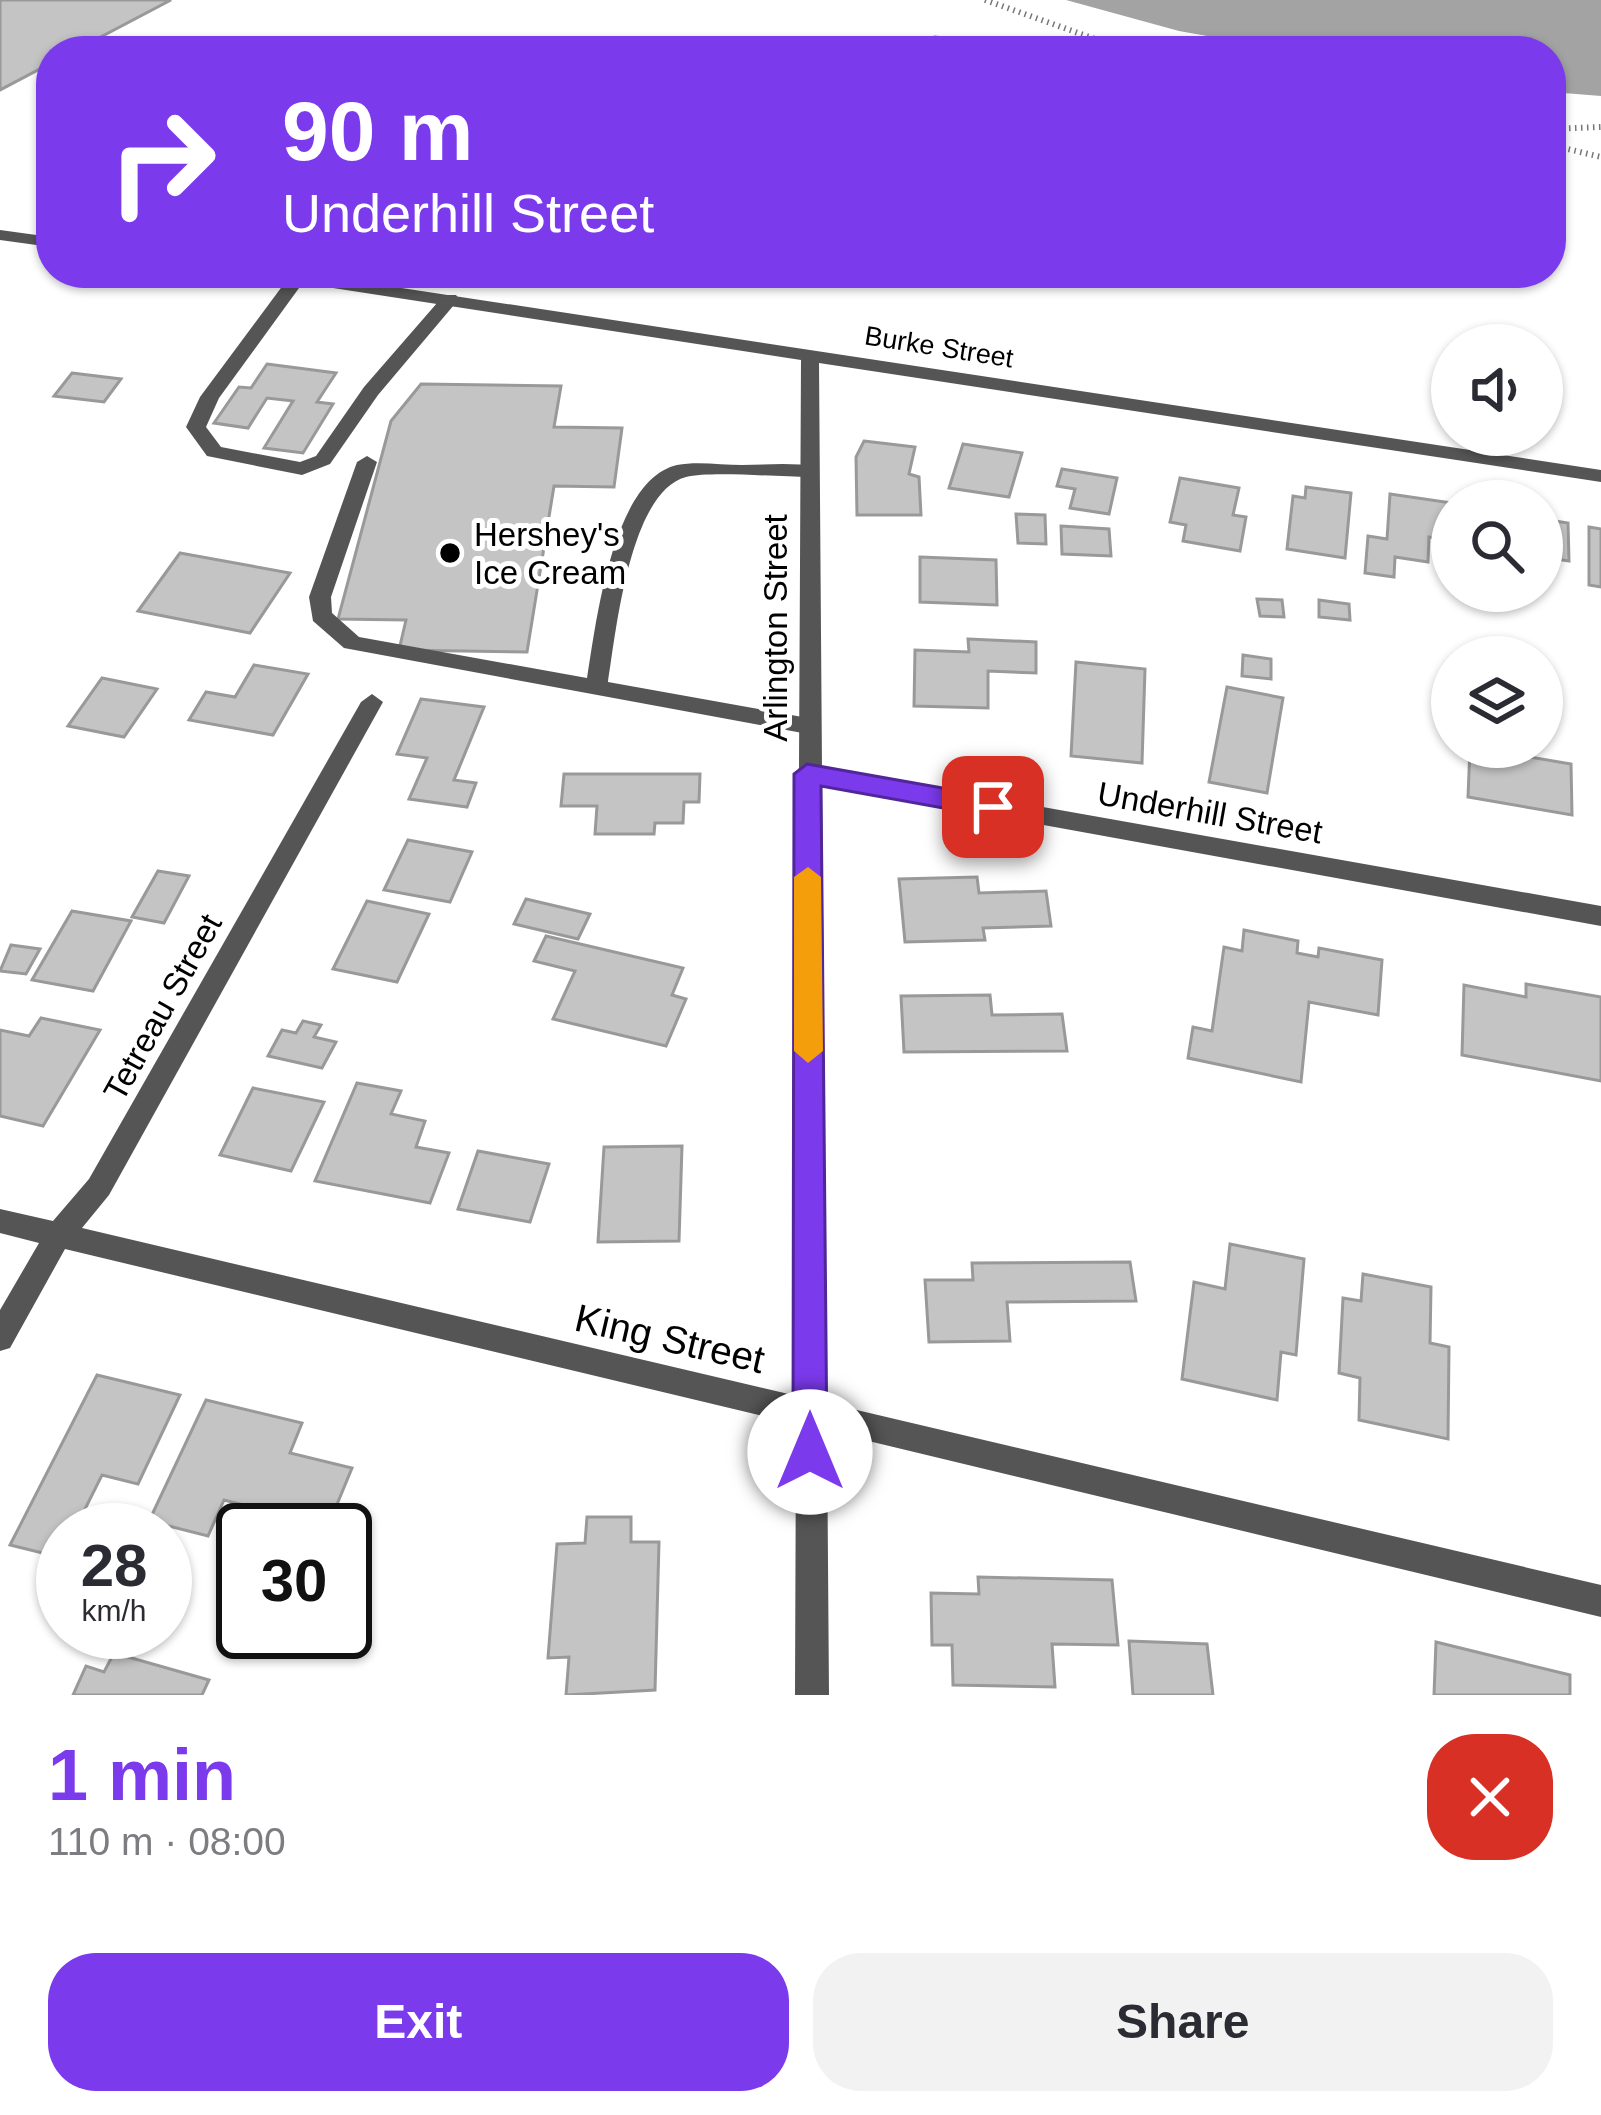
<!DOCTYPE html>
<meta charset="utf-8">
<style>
:root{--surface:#fff;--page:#f2f2f3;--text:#2b2b33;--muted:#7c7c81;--accent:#7c3aed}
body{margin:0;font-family:Helvetica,sans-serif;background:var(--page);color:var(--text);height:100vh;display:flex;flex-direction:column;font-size:45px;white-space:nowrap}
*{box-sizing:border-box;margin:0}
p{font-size:39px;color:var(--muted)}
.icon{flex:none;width:66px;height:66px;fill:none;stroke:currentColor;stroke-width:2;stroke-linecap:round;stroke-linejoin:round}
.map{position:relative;height:1695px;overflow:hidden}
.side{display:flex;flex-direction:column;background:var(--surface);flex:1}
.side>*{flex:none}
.banner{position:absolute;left:36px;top:36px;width:1530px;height:252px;border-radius:48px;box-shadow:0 3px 9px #0004;background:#7c3aed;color:#fff;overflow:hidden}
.tools{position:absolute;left:1431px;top:324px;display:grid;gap:24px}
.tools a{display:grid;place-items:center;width:132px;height:132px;border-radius:50%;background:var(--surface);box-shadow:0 3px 9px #0004;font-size:60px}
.speed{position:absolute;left:36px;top:1503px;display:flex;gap:24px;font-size:60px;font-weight:700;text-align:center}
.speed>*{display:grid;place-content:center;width:156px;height:156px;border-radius:50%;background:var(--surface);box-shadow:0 3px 9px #0004;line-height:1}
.speed small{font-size:30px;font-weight:400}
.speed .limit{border:6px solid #111;border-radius:18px;background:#fff;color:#111}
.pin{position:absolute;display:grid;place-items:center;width:102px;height:102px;color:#fff;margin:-51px;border-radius:24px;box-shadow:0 6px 18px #0006}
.me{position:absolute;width:132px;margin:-66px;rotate:0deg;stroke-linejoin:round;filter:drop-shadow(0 0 9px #0008)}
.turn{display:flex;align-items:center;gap:42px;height:252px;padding:0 48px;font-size:54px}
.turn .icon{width:156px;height:156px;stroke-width:2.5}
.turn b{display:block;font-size:84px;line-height:102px}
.round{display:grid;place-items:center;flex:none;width:126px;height:126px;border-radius:48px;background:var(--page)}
.head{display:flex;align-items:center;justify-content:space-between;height:204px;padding:0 48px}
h1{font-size:72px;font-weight:700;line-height:90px;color:var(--accent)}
.action{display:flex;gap:24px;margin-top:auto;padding:24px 48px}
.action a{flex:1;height:138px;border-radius:48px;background:var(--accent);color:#fff;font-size:48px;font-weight:700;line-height:138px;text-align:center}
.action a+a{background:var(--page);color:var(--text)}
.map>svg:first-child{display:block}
.water{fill:#a3a3a3}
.building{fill:#c4c4c4;stroke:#999;stroke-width:3}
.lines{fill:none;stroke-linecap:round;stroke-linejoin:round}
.path{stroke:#777;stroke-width:6;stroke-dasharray:1.5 4.5;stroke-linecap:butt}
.service{fill:#555;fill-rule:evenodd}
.minor{fill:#555;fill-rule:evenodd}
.route{fill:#7c3aed;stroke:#51269a;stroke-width:3}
.slow{fill:#f59e0b}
.poi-dot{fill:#000;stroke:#fff;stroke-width:4.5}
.labels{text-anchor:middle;stroke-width:10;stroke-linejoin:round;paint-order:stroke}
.far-street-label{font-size:27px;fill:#000;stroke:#fff}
.poi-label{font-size:33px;fill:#000;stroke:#fff;text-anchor:start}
.street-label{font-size:33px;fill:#000;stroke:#fff}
.near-street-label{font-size:39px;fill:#000;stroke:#fff}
</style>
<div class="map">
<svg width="1601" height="1695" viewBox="0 0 1601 1695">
<rect width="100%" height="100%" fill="#fff"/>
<!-- water -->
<polygon class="water" points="1066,0 1601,0 1601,96 1551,92 1551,51 1291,51 1179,31"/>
<!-- building -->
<g class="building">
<polygon points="0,0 171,0 74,51 51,51 51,63 0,90"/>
<polygon points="935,37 1048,51 929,51"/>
<polygon points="267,364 336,373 317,402 333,404 303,453 264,448 293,401 267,398 248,428 214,423 239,387 251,388"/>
<polygon points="72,373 121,379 104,402 54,396"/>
<polygon points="421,384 561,386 554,427 622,428 614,487 554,486 527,652 399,650 406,620 338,619 391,421"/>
<polygon points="864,441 915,447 909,474 919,477 921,515 857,515 856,457"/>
<polygon points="963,444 1022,453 1009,497 949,488"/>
<polygon points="1062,469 1117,478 1109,514 1070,508 1075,489 1057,486"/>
<polygon points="1180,478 1239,488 1233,515 1246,517 1240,551 1183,541 1186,525 1170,522"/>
<polygon points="1306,487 1351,493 1345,558 1287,549 1293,496 1305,498"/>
<polygon points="1390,494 1452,503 1452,541 1429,537 1428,562 1395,557 1394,577 1365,573 1368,536 1387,539"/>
<polygon points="1016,514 1045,515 1046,544 1018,543"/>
<polygon points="1542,519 1568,523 1569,561 1542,557"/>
<polygon points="1061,526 1109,529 1111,556 1062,554"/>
<polygon points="1589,527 1601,529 1601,587 1589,585"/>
<polygon points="180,553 290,573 250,633 138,611"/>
<polygon points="920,557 996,560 997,605 920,602"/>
<polygon points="1467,591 1505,591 1506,606 1467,601"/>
<polygon points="1257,599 1282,600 1284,617 1260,616"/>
<polygon points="1319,600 1349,604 1350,620 1319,617"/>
<polygon points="968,639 1036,642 1036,673 988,671 988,708 914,706 915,650 969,652"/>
<polygon points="1243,655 1271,659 1271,679 1242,676"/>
<polygon points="1076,662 1145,669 1142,763 1071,756"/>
<polygon points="254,665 308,674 273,735 189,720 206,692 235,697"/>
<polygon points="102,678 157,689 124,737 68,726"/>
<polygon points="1227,687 1283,698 1267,793 1209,782"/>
<polygon points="421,699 484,707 454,780 476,783 467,807 409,799 427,758 397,754"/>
<polygon points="1470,747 1571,764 1572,815 1468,797"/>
<polygon points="564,774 700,774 699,802 684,802 683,823 655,823 654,834 595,834 597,806 561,806"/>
<polygon points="408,840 472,852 450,902 384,890"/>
<polygon points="158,871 189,876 164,923 132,917"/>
<polygon points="977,877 979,893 1046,891 1051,926 983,928 985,940 905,942 899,879"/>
<polygon points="526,899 590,914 578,939 514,924"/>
<polygon points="367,901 429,914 397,982 333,969"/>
<polygon points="72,911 131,921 93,991 32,980"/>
<polygon points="1244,930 1298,941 1297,953 1318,957 1319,948 1382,960 1378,1015 1309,1002 1301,1082 1188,1058 1193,1027 1212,1031 1224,947 1242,951"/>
<polygon points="546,936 683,968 672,995 686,999 666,1046 553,1019 575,971 534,961"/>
<polygon points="11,945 40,949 26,974 0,971"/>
<polygon points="1526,984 1601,997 1601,1081 1462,1055 1464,985 1526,997"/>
<polygon points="990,995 992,1015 1062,1014 1067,1051 904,1052 901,996"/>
<polygon points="41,1018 100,1030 43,1126 0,1116 0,1030 29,1036"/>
<polygon points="303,1021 321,1025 314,1037 336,1042 322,1068 268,1056 282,1030 296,1033"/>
<polygon points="357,1083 401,1091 391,1114 425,1121 416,1147 449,1153 430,1203 315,1181"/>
<polygon points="253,1088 324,1102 291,1171 220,1155"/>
<polygon points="682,1146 679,1241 598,1242 604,1147"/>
<polygon points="478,1151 549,1164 530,1222 458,1209"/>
<polygon points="1230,1244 1304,1259 1296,1355 1281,1352 1277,1400 1182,1379 1194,1282 1225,1289"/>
<polygon points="1130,1262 1136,1301 1007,1302 1010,1341 929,1342 925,1280 973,1280 972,1263"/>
<polygon points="1363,1274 1431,1287 1430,1343 1449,1347 1448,1439 1359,1420 1360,1378 1339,1373 1343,1298 1361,1301"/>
<polygon points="97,1375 180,1395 138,1484 102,1475 85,1509 109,1515 101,1530 63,1530 63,1558 10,1545"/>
<polygon points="206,1400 302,1423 290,1453 352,1468 328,1526 224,1500 208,1536 149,1521"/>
<polygon points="587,1517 631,1517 631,1542 659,1542 655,1690 566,1695 569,1657 548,1658 557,1544 585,1543"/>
<polygon points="978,1577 1112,1580 1118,1645 1052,1644 1055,1687 953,1685 952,1645 932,1645 931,1593 979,1594"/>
<polygon points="1129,1641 1207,1644 1213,1695 1133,1695"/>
<polygon points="1436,1642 1570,1675 1570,1695 1434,1695"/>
<polygon points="114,1653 209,1680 202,1695 73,1695 86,1666 104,1672"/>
</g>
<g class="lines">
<!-- path -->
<g class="path">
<polyline points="985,0 1129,51"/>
<polyline points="1551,129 1601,127"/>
<polyline points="1551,145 1601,157"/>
</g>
<!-- service -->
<g class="service">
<polygon points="292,273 303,273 307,277 219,398 206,427 221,447 300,462 316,456 364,387 444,295 456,295 459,299 378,395 330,464 302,475 207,456 186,427 200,397"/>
<path d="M367,456L377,462L331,597L332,613L359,637L587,678C596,624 612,480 677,465C697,461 722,465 742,465C766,465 793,462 816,467L819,471L809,477C781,477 710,471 686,477C629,492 616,634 608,682L808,718L816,720L819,726L816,732L808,734L344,648L313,621L309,597L357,462Z"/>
</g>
<!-- minor -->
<g class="minor">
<polygon points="0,230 51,237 51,247 0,240"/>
<polygon points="259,273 303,273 1601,470 1601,482 819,363 822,768 1601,906 1601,926 822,785 827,1403 1601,1585 1601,1617 827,1431 829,1695 795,1695 796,1424 65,1249 10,1348 0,1351 0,1310 39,1243 0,1233 0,1209 53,1221 89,1179 361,702 372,694 383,702 109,1195 82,1228 797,1396 799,780 795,774 799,768 801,360 268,278"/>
</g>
</g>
<!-- route -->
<polygon class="route" points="807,764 993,797 1006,807 993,817 821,786 827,1452 822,1463 810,1468 798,1463 793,1452 794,774"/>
<!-- slow -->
<polygon class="slow" points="808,867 821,877 823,1051 808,1063 794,1051 794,877"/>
<!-- markers -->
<circle class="poi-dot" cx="450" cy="553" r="12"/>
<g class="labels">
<!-- far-street labels -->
<g class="far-street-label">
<text transform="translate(939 347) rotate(9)" y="9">Burke Street</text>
</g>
<!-- poi labels -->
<g class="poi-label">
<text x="474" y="546">Hershey's<tspan x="474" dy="38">Ice Cream</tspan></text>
</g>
<!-- street labels -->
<g class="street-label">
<text transform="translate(775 628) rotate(-90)" y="12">Arlington Street</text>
<text transform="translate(1210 812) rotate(10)" y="12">Underhill Street</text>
<text transform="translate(162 1007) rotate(-61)" y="12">Tetreau Street</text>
</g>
<!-- near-street labels -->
<g class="near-street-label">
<text transform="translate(670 1338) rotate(13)" y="14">King Street</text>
</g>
</g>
</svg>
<div class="tools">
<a><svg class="icon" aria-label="sound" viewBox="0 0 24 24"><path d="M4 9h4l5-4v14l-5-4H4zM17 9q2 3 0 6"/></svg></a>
<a><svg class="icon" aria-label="search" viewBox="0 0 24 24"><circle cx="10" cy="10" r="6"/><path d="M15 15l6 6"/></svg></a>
<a><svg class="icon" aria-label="layers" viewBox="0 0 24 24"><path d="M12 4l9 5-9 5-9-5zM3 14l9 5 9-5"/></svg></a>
</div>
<div class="speed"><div>28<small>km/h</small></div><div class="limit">30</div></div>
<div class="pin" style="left:993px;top:807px;background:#d93025"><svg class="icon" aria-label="arrive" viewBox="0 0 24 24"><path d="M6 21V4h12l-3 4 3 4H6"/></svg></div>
<svg class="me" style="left:810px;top:1452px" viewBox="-20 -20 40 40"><circle r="19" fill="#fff"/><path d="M0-13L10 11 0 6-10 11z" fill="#7c3aed"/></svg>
<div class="banner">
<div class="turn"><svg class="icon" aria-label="right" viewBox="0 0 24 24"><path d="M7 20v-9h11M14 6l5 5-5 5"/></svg><div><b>90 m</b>Underhill Street</div></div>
</div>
</div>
<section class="side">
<div class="head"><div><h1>1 min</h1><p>110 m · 08:00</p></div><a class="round" style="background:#d93025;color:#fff"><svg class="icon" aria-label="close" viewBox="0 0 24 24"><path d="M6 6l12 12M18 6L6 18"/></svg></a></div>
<div class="action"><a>Exit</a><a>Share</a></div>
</section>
